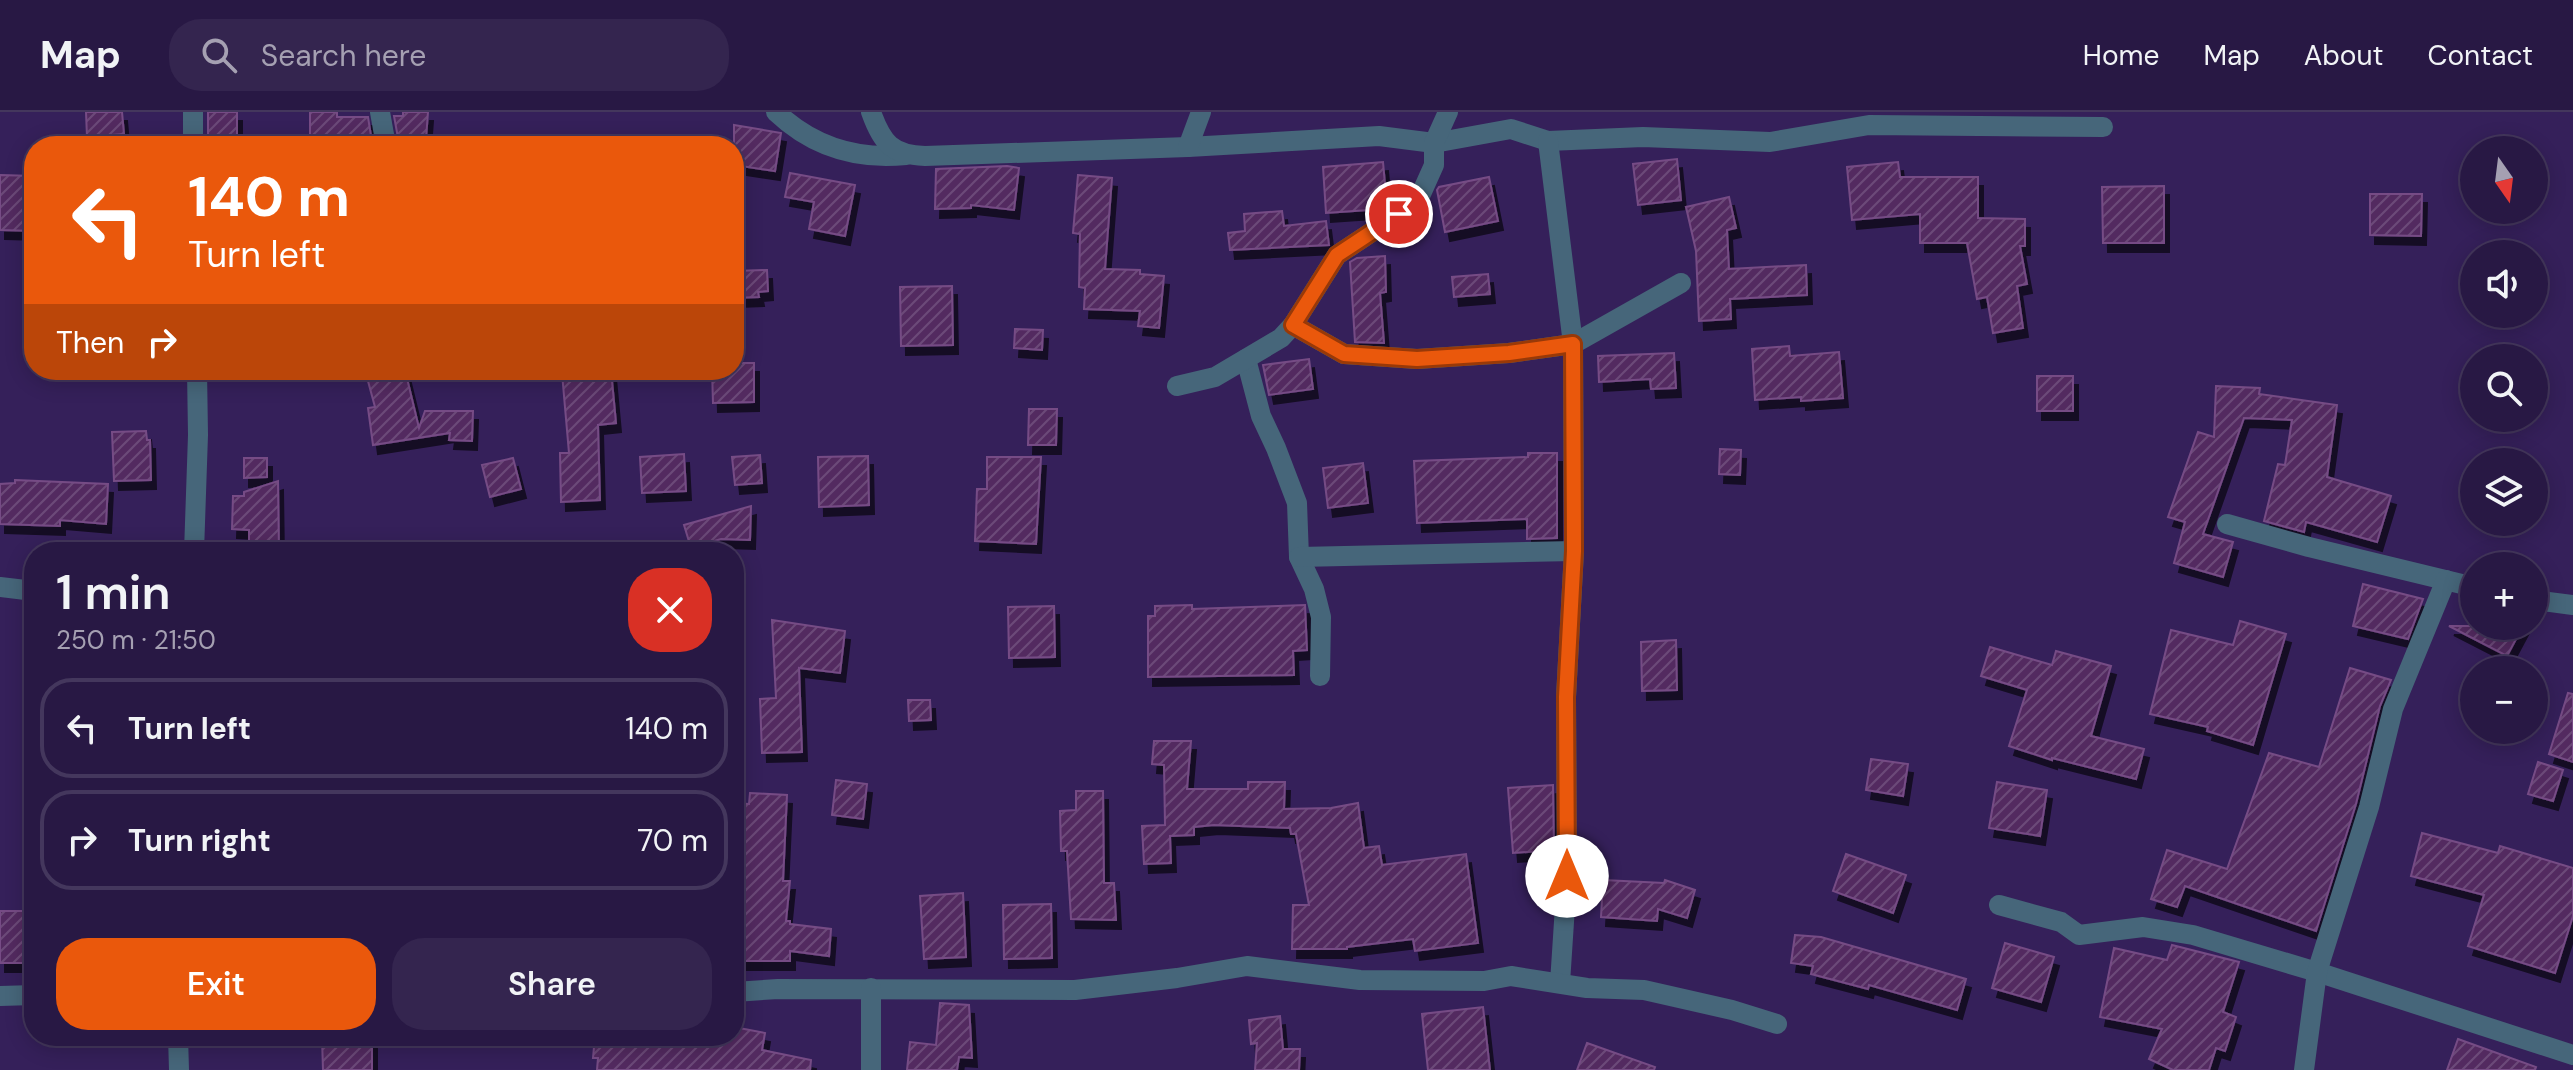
<!DOCTYPE html>
<meta charset="utf-8">
<style>
:root{--surface:#281844;--page:#34254f;--text:#f1f3f6;--muted:#a5a0b2;--line:#44375d;--accent:#ea580c}
body{margin:0;font-family:"DM Sans",sans-serif;background:var(--page);color:var(--text);height:100vh;display:flex;flex-direction:column;font-size:30px;white-space:nowrap}
*{box-sizing:border-box;margin:0}
p{font-size:26px;color:var(--muted)}
.icon{flex:none;width:44px;height:44px;fill:none;stroke:currentColor;stroke-width:2;stroke-linecap:round;stroke-linejoin:round}
.map{position:relative;flex:1;overflow:hidden}
.panel{position:absolute;left:24px;top:430px;width:720px;height:504px;display:flex;flex-direction:column;background:var(--surface);border-radius:32px;box-shadow:0 4px 20px #0003,0 0 0 2px var(--line)}
.panel>*{flex:none}
.top-card{position:absolute;left:24px;top:24px;width:720px;height:244px;border-radius:32px;box-shadow:0 4px 20px #0003,0 0 0 2px var(--line);background:#ea580c;color:#fff;overflow:hidden}
.needle{width:52px;rotate:166deg}
.fabs{position:absolute;left:2460px;top:24px;display:grid;gap:16px}
.fabs a{display:grid;place-items:center;width:88px;height:88px;border-radius:50%;background:var(--surface);box-shadow:0 4px 20px #0003,0 0 0 2px var(--line);font-size:40px}
.pin{position:absolute;display:grid;place-items:center;width:68px;height:68px;color:#fff;margin:-34px;border:4px solid #fff;border-radius:50%;box-shadow:0 2px 8px #0007}
.me{position:absolute;width:88px;margin:-44px;rotate:0deg;stroke-linejoin:round;filter:drop-shadow(0 0 6px #0008)}
.turn{display:flex;align-items:center;gap:28px;height:168px;padding:0 32px;font-size:36px}
.turn .icon{width:104px;height:104px;stroke-width:2.5}
.turn b{display:block;font-size:56px;line-height:68px}
.then{display:flex;align-items:center;height:76px;padding:0 32px;background:#0003;gap:16px;font-size:30px}
.round{display:grid;place-items:center;flex:none;width:84px;height:84px;border-radius:32px;background:var(--page)}
.head{display:flex;align-items:center;justify-content:space-between;height:136px;padding:0 32px}
h1{font-size:48px;font-weight:600;line-height:60px}
.action{display:flex;gap:16px;margin-top:auto;padding:16px 32px}
.action a{flex:1;height:92px;border-radius:32px;background:var(--accent);color:#fff;font-size:32px;font-weight:600;line-height:92px;text-align:center}
.action a+a{background:var(--page);color:var(--text)}
ul{padding:0;list-style:none}
li{display:flex;align-items:center;gap:24px;height:100px;margin:0 16px 12px;padding:0 16px;border:4px solid var(--line);border-radius:32px}
li div{flex:1}
li b{display:block;font-size:30px}
li em{font-style:normal}
header{display:flex;align-items:center;gap:48px;box-sizing:border-box;height:112px;padding:0 40px;background:var(--surface);border-bottom:2px solid var(--line)}
header strong{font-size:38px}
nav{display:flex;gap:44px;margin-inline-start:auto;font-size:28px}
.search{width:560px;height:72px;background:var(--page);display:flex;align-items:center;gap:20px;box-sizing:border-box;padding:0 28px;border-radius:32px;color:var(--muted);font-size:30px}
.map>svg:first-child{display:block}
.building{fill:url(#building-hatch);stroke:#764c85;stroke-width:2;filter:url(#shadow)}
.lines{fill:none;stroke-linecap:round;stroke-linejoin:round}
.street{stroke:#46667a;stroke-width:20}
.route-casing{stroke:#983908;stroke-width:20}
.route{stroke:#ea580c;stroke-width:14}
</style>
<header>
<strong>Map</strong>
<div class="search"><svg class="icon" aria-label="search" viewBox="0 0 24 24"><circle cx="10" cy="10" r="6"/><path d="M15 15l6 6"/></svg>Search here</div>
<nav><a>Home</a><a>Map</a><a>About</a><a>Contact</a></nav>
</header>
<div class="map">
<svg width="2573" height="958" viewBox="0 0 2573 958">
<defs>
<pattern id="building-hatch" width="6" height="6" patternUnits="userSpaceOnUse" patternTransform="scale(2)"><rect width="6" height="6" fill="#532b61"/><path d="M-1 1l2-2M0 6l6-6M5 7l2-2" fill="none" stroke="#6c4a79"/></pattern>
<filter id="shadow"><feDropShadow dx="5" dy="9" stdDeviation="0" flood-color="#0009"/></filter>
</defs>
<rect width="100%" height="100%" fill="#35205a"/>
<!-- building -->
<g class="building">
<polygon points="86,0 122,0 124,22 87,25"/>
<rect x="208" y="0" width="29" height="34"/>
<polygon points="310,0 337,0 337,5 368,5 372,30 310,30"/>
<polygon points="403,0 428,0 426,27 398,26 394,4 403,4"/>
<polygon points="734,13 781,21 775,59 734,53"/>
<polygon points="1677,47 1681,88 1638,93 1633,52"/>
<polygon points="1383,50 1387,95 1383,97 1326,101 1323,55"/>
<polygon points="1898,50 1900,65 1978,65 1978,106 2025,107 2025,134 2020,134 2027,172 2017,174 2023,216 1993,221 1987,185 1977,187 1967,131 1920,131 1920,102 1852,108 1847,55"/>
<polygon points="1007,54 1019,56 1014,98 971,93 971,96 935,97 936,57"/>
<polygon points="790,61 855,73 845,124 809,117 814,90 785,85"/>
<polygon points="0,63 34,64 34,119 0,118"/>
<polygon points="1078,63 1112,66 1105,157 1140,158 1140,162 1164,164 1159,216 1138,214 1140,199 1084,197 1085,176 1079,175 1080,122 1073,121"/>
<polygon points="1489,65 1498,109 1445,120 1437,78 1439,75"/>
<polygon points="2164,74 2164,131 2103,131 2102,75"/>
<polygon points="2370,82 2422,82 2421,124 2370,123"/>
<polygon points="1729,85 1736,116 1727,118 1729,157 1806,153 1807,183 1730,187 1731,207 1699,209 1696,139 1686,95"/>
<polygon points="1282,99 1284,114 1326,109 1329,133 1230,138 1228,121 1245,119 1244,102"/>
<polygon points="1385,144 1386,180 1380,181 1384,231 1355,230 1350,150 1357,146"/>
<polygon points="767,158 768,179 758,180 759,185 734,186 734,159"/>
<polygon points="1488,162 1490,182 1454,185 1452,165"/>
<polygon points="952,174 953,233 901,234 900,175"/>
<polygon points="1015,217 1043,218 1042,238 1014,236"/>
<polygon points="1789,234 1790,244 1839,240 1843,286 1801,289 1801,285 1755,288 1752,237"/>
<polygon points="1674,241 1676,276 1651,277 1650,267 1599,270 1598,244"/>
<polygon points="1309,247 1313,277 1269,283 1263,253"/>
<polygon points="734,251 754,251 754,290 713,291 712,258 734,258"/>
<polygon points="365,258 405,258 419,316 425,299 473,299 472,329 449,328 450,321 373,333 368,296 375,295"/>
<polygon points="595,258 611,258 616,311 598,313 600,388 561,390 560,341 569,341 562,261"/>
<rect x="2037" y="264" width="36" height="35"/>
<polygon points="2216,274 2260,276 2259,282 2337,293 2327,365 2391,384 2377,430 2306,410 2304,420 2264,409 2278,352 2285,353 2292,308 2244,306 2203,422 2233,430 2223,465 2174,451 2185,410 2168,405 2198,320 2214,325"/>
<polygon points="1029,297 1057,297 1056,333 1028,333"/>
<polygon points="146,319 147,328 150,328 151,368 114,369 112,320"/>
<polygon points="1720,337 1741,338 1740,363 1719,362"/>
<polygon points="1528,341 1557,341 1557,426 1527,427 1527,407 1417,411 1414,349 1528,345"/>
<polygon points="684,342 686,379 642,381 640,345"/>
<polygon points="760,343 762,371 735,373 732,345"/>
<polygon points="868,344 869,393 819,395 818,345"/>
<polygon points="987,345 1041,345 1036,432 975,429 977,377 987,377"/>
<polygon points="244,346 267,346 267,365 244,366"/>
<polygon points="513,346 521,377 490,385 482,353"/>
<polygon points="1363,351 1368,391 1328,396 1323,356"/>
<polygon points="15,368 108,372 106,412 60,408 60,414 0,412 0,372 15,371"/>
<polygon points="278,369 279,439 249,439 249,418 232,417 233,384 244,384 244,380"/>
<polygon points="751,394 750,428 721,427 691,436 684,413"/>
<polygon points="2363,472 2423,487 2408,527 2353,514"/>
<polygon points="1192,493 1192,497 1305,493 1307,538 1293,539 1294,563 1148,565 1148,504 1155,504 1155,494"/>
<polygon points="1054,494 1055,545 1009,546 1008,495"/>
<polygon points="772,508 845,519 840,561 799,556 802,640 762,641 760,587 776,586"/>
<polygon points="2240,509 2286,522 2253,633 2207,619 2208,615 2150,602 2171,518 2233,533"/>
<polygon points="2449,514 2523,514 2507,544"/>
<polygon points="1676,528 1677,578 1642,579 1641,530"/>
<polygon points="1990,535 2052,553 2056,539 2111,554 2091,624 2144,637 2136,667 2052,646 2052,648 2009,634 2027,578 1981,564"/>
<polygon points="2350,556 2391,568 2380,594 2356,692 2316,819 2185,774 2177,795 2151,787 2167,738 2227,757 2269,641 2319,655"/>
<polygon points="2568,581 2573,582 2573,650 2549,642"/>
<polygon points="908,588 930,588 931,608 909,609"/>
<polygon points="1154,629 1191,629 1187,677 1248,677 1248,670 1285,670 1284,697 1331,696 1358,691 1364,736 1379,734 1382,753 1466,742 1478,831 1415,839 1413,827 1347,835 1347,837 1292,837 1293,793 1309,793 1296,722 1291,722 1290,716 1214,713 1194,715 1194,723 1170,724 1171,751 1144,752 1142,714 1165,713 1164,653 1152,652"/>
<polygon points="1871,647 1908,652 1903,684 1866,678"/>
<polygon points="2538,650 2563,658 2553,689 2528,682"/>
<polygon points="836,668 867,672 863,707 832,703"/>
<polygon points="1997,670 2047,678 2040,724 1989,716"/>
<polygon points="1553,673 1554,738 1513,741 1508,676"/>
<polygon points="1076,679 1103,679 1104,771 1114,771 1116,808 1071,807 1067,739 1061,739 1060,699 1076,698"/>
<polygon points="750,681 787,683 783,769 790,769 786,809 790,809 790,812 831,817 829,844 790,839 790,849 742,849 742,805 734,805 734,691 749,692"/>
<polygon points="2422,721 2498,741 2500,734 2573,756 2573,804 2555,861 2468,834 2484,783 2411,764"/>
<polygon points="1846,742 1906,763 1893,801 1833,779"/>
<polygon points="1603,768 1664,771 1665,768 1695,778 1687,806 1658,797 1657,809 1601,805"/>
<polygon points="963,781 966,845 924,847 920,784"/>
<polygon points="1051,792 1052,846 1004,847 1003,793"/>
<rect x="0" y="799" width="34" height="52"/>
<polygon points="1795,823 1821,825 1966,867 1957,898 1869,873 1868,877 1811,862 1813,854 1791,851"/>
<polygon points="2005,831 2054,845 2041,890 1992,876"/>
<polygon points="2172,833 2239,850 2223,900 2236,905 2225,939 2216,936 2209,958 2173,958 2149,947 2162,917 2100,905 2114,836 2167,848"/>
<polygon points="940,891 969,893 972,946 959,945 957,958 907,958 910,930 936,933"/>
<polygon points="1483,895 1490,958 1428,958 1422,902"/>
<polygon points="1280,904 1283,937 1300,937 1299,958 1255,958 1257,931 1251,932 1249,908"/>
<polygon points="734,915 765,921 762,938 811,948 810,958 597,958 598,946 593,946 595,924 734,924"/>
<polygon points="322,926 372,926 372,958 323,958"/>
<polygon points="2458,927 2536,955 2535,958 2447,958"/>
<polygon points="1587,931 1655,955 1654,958 1577,958"/>
</g>
<g class="lines">
<!-- street -->
<g class="street">
<polyline points="193,0 193,34"/>
<polyline points="380,0 386,34"/>
<path d="M776,0C813,35 857,48 906,43"/>
<path d="M871,0C882,31 892,43 925,44L1188,35L1379,24L1434,31L1511,17L1548,29L1643,25L1770,30L1869,13L2103,15"/>
<polyline points="1548,29 1573,232 1574,439 1566,585 1567,764 1560,871"/>
<polyline points="1188,35 1201,0"/>
<polyline points="1293,213 1344,242 1417,247 1509,241 1573,232 1681,171"/>
<polyline points="1246,247 1261,304 1276,336 1297,391 1299,445 1314,477 1321,505 1320,564"/>
<polyline points="1177,274 1215,265 1281,226 1293,213 1337,143 1399,102 1421,82 1434,53 1434,31 1448,0"/>
<polyline points="2227,412 2309,435 2474,475"/>
<polyline points="194,440 198,323 197,258"/>
<polyline points="1299,445 1574,439"/>
<polyline points="0,475 34,479"/>
<polyline points="2534,488 2573,493"/>
<polyline points="1999,793 2061,810 2079,823 2143,815 2193,823 2317,860 2573,943"/>
<polyline points="734,880 778,877 1075,878 1177,866 1247,854 1360,868 1484,869 1511,864 1587,876 1644,878 1732,898 1777,912"/>
<polyline points="0,884 34,883"/>
<polyline points="178,924 179,958"/>
<polyline points="871,958 871,876"/>
<polyline points="2304,958 2317,860 2369,695 2393,597 2446,468"/>
</g>
</g>
<g class="lines">
<!-- route casing -->
<g class="route-casing">
<polyline id="route" points="1399,102 1337,143 1293,213 1344,242 1417,247 1509,241 1573,232 1574,439 1566,585 1567,764"/>
</g>
<!-- route -->
<use href="#route" class="route"/>
</g>
</svg>
<div class="fabs">
<a><svg class="needle" viewBox="-14 -14 28 28"><path d="M0-13l5 13h-10z" fill="#e53935"/><path d="M0 13l5-13h-10z" fill="#a5a0b2"/></svg></a>
<a><svg class="icon" aria-label="sound" viewBox="0 0 24 24"><path d="M4 9h4l5-4v14l-5-4H4zM17 9q2 3 0 6"/></svg></a>
<a><svg class="icon" aria-label="search" viewBox="0 0 24 24"><circle cx="10" cy="10" r="6"/><path d="M15 15l6 6"/></svg></a>
<a><svg class="icon" aria-label="layers" viewBox="0 0 24 24"><path d="M12 4l9 5-9 5-9-5zM3 14l9 5 9-5"/></svg></a>
<a>+</a>
<a>−</a>
</div>
<div class="pin" style="left:1399px;top:102px;background:#d93025"><svg class="icon" aria-label="arrive" viewBox="0 0 24 24"><path d="M6 21V4h12l-3 4 3 4H6"/></svg></div>
<svg class="me" style="left:1567px;top:764px" viewBox="-20 -20 40 40"><circle r="19" fill="#fff"/><path d="M0-13L10 11 0 6-10 11z" fill="#ea580c"/></svg>
<div class="top-card">
<div class="turn"><svg class="icon" aria-label="left" viewBox="0 0 24 24"><path d="M17 20v-9H6M10 6l-5 5 5 5"/></svg><div><b>140 m</b>Turn left</div></div>
<div class="then">Then<svg class="icon" aria-label="right" viewBox="0 0 24 24"><path d="M7 20v-9h11M14 6l5 5-5 5"/></svg></div>
</div>
<section class="panel">
<div class="head"><div><h1>1 min</h1><p>250 m · 21:50</p></div><a class="round" style="background:#d93025;color:#fff"><svg class="icon" aria-label="close" viewBox="0 0 24 24"><path d="M6 6l12 12M18 6L6 18"/></svg></a></div>
<ul>
<li><svg class="icon" aria-label="left" viewBox="0 0 24 24"><path d="M17 20v-9H6M10 6l-5 5 5 5"/></svg><div><b>Turn left</b></div><em>140 m</em></li>
<li><svg class="icon" aria-label="right" viewBox="0 0 24 24"><path d="M7 20v-9h11M14 6l5 5-5 5"/></svg><div><b>Turn right</b></div><em>70 m</em></li>
</ul>
<div class="action"><a>Exit</a><a>Share</a></div>
</section>
</div>
